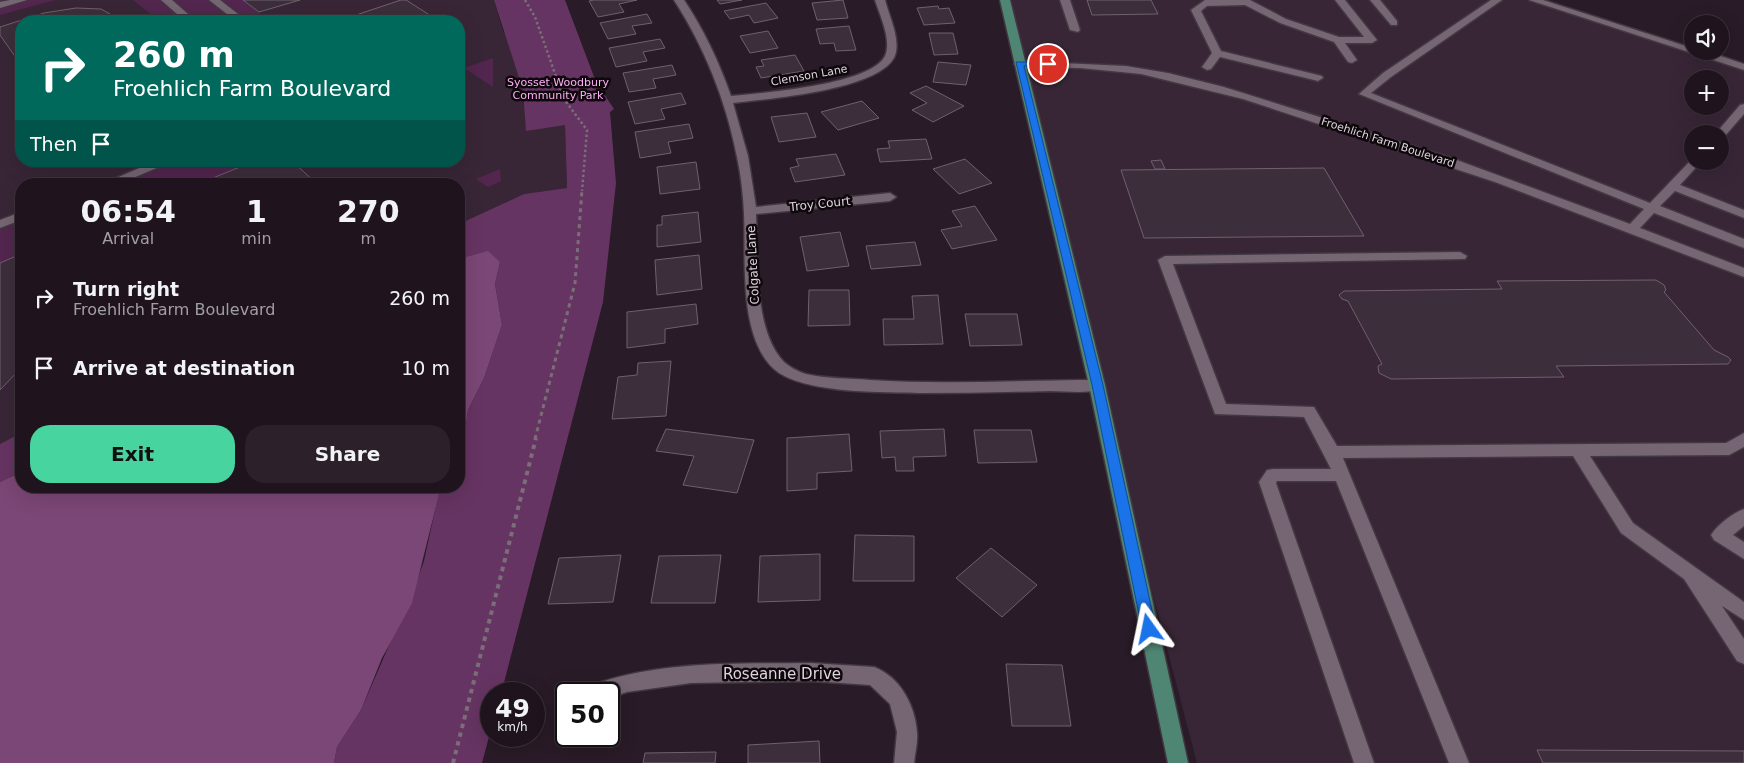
<!DOCTYPE html>
<meta charset="utf-8">
<style>
:root{--surface:#1f141d;--page:#2c212a;--text:#f1f3f6;--muted:#a19ea4;--line:#3c333b;--accent:#47d49e}
body{margin:0;font-family:"DejaVu Sans",sans-serif;background:var(--page);color:var(--text);height:100vh;display:flex;flex-direction:column;font-size:19px;white-space:nowrap}
*{box-sizing:border-box;margin:0}
p{font-size:16px;color:var(--muted)}
.icon{flex:none;width:28px;height:28px;fill:none;stroke:currentColor;stroke-width:2;stroke-linecap:round;stroke-linejoin:round}
.map{position:relative;flex:1;overflow:hidden}
.sheet{position:absolute;left:15px;top:178px;width:450px;height:315px;display:flex;flex-direction:column;background:var(--surface);border-radius:20px;box-shadow:0 5px 20px #0002,0 0 0 1px var(--line)}
.sheet>*{flex:none}
.banner{position:absolute;left:15px;top:15px;width:450px;height:152px;border-radius:20px;box-shadow:0 5px 20px #0002,0 0 0 1px var(--line);background:#00695c;color:#fff;overflow:hidden}
.controls{position:absolute;left:1684px;top:15px;display:grid;gap:10px}
.controls a{display:grid;place-items:center;width:45px;height:45px;border-radius:50%;background:var(--surface);box-shadow:0 5px 20px #0002,0 0 0 1px var(--line);font-size:25px}
.speed{position:absolute;left:480px;top:682px;display:flex;gap:10px;font-size:25px;font-weight:700;text-align:center}
.speed>*{display:grid;place-content:center;width:65px;height:65px;border-radius:50%;background:var(--surface);box-shadow:0 5px 20px #0002,0 0 0 1px var(--line);line-height:1}
.speed small{font-size:12px;font-weight:400}
.speed .limit{border:2px solid #111;border-radius:8px;background:#fff;color:#111}
.pin{position:absolute;display:grid;place-items:center;width:42px;height:42px;color:#fff;margin:-21px;border:2px solid #fff;border-radius:50%;box-shadow:0 1px 5px #0007}
.me{position:absolute;width:55px;margin:-28px;rotate:348deg;stroke-linejoin:round;filter:drop-shadow(0 0 4px #0008)}
.turn{display:flex;align-items:center;gap:18px;height:105px;padding:0 15px;font-size:22px}
.turn .icon{width:65px;height:65px;stroke-width:2.5}
.turn b{display:block;font-size:35px;line-height:42px}
.then{display:flex;align-items:center;height:48px;padding:0 15px;background:#0003;gap:10px;font-size:19px}
.eta{display:flex;justify-content:space-evenly;align-items:center;height:85px;text-align:center}
.eta b{font-size:30px;font-weight:800;line-height:35px}
.action{display:flex;gap:10px;margin-top:auto;padding:10px 15px}
.action a{flex:1;height:58px;border-radius:20px;background:var(--accent);color:#111;font-size:20px;font-weight:800;line-height:58px;text-align:center}
.action a+a{background:var(--page);color:var(--text)}
ul{padding:0;list-style:none}
li{display:flex;align-items:center;gap:15px;height:70px;padding:0 15px}
li div{flex:1}
li b{display:block;font-size:19px}
li em{font-style:normal}
.map>svg:first-child{display:block}
.built{fill:#382636;fill-rule:evenodd}
.green{fill:#52264e}
.forest{fill:#663462}
.water{fill:#7b4776}
.building{fill:#3d2e3b;stroke:#71606e}
.lines{fill:none;stroke-linecap:round;stroke-linejoin:round}
.minor-casing{stroke:#423841;stroke-width:3}
.major-casing{stroke:#423841;stroke-width:3}
.path-far2{stroke:#7a6e78;stroke-width:2.5;stroke-dasharray:2.5 2.5;stroke-linecap:butt}
.path-far1{stroke:#7a6e78;stroke-width:3;stroke-dasharray:4 4;stroke-linecap:butt}
.path{stroke:#7a6e78;stroke-width:4;stroke-dasharray:4.5 4.5;stroke-linecap:butt}
.minor{fill:#766573;fill-rule:evenodd}
.major{fill:#4e8673;fill-rule:evenodd}
.route{fill:#1a73e8;stroke:#114b97}
.labels{text-anchor:middle;stroke-width:5;stroke-linejoin:round;paint-order:stroke}
.far-street-label{font-size:11px;fill:#dfd5dd;stroke:#0e080d}
.far-park-label{font-size:11px;fill:#feaff5;stroke:#0e080d}
.street-label{font-size:12px;fill:#dfd5dd;stroke:#0e080d}
.near-street-label{font-size:15px;fill:#dfd5dd;stroke:#0e080d}
</style>
<div class="map">
<svg width="1744" height="763" viewBox="0 0 1744 763">
<rect width="100%" height="100%" fill="#291b27"/>
<!-- built -->
<g class="built">
<path d="M0,0H494L503,31L565,124L567,188L524,194L459,224V184H21V433L0,444ZM21,21H459V161H21Z"/>
<path d="M1009,0H1534L1744,67V763H1197L1127,495ZM1692,79H1720V106H1692ZM1692,134H1720V161H1692Z"/>
</g>
<!-- green -->
<g class="green">
<polygon points="0,0 55,0 0,15"/>
<polygon points="133,0 243,0 270,21 159,21"/>
<polygon points="493,58 493,87 464,68"/>
<polygon points="167,161 274,161 270,167 240,167 198,184 110,184"/>
<polygon points="500,169 501,181 488,187 476,179"/>
<polygon points="21,218 21,254 0,263 0,226"/>
</g>
<!-- forest -->
<g class="forest">
<polygon points="494,0 565,0 596,82 614,109 610,112 616,183 603,302 501,694 491,694 491,729 482,763 334,763 337,747 361,710 416,583 424,561 440,487 459,486 459,453 463,446 468,410 484,378 502,325 495,284 500,262 459,259 459,224 524,194 567,188 565,125 526,131 523,90"/>
<polygon points="21,433 21,472 0,482 0,444"/>
</g>
<!-- water -->
<g class="water">
<polygon points="488,251 500,262 495,284 502,325 484,378 468,410 463,446 459,453 459,259"/>
<polygon points="21,472 21,486 441,486 412,603 382,658 361,710 337,747 334,763 0,763 0,482"/>
</g>
<!-- building -->
<g class="building">
<polygon points="243,0 300,0 259,12"/>
<polygon points="401,0 406,0 439,21 338,21"/>
<polygon points="594,0 637,0 619,4 624,12 598,17 589,1"/>
<polygon points="717,0 742,0 720,4"/>
<polygon points="843,0 848,18 817,20 812,3"/>
<polygon points="1087,0 1151,0 1158,14 1092,15"/>
<polygon points="766,3 778,18 754,23 749,15 730,19 724,11"/>
<polygon points="938,6 939,9 949,8 955,23 924,25 917,8"/>
<polygon points="76,8 101,9 110,14 106,15 112,21 21,21 21,65 0,35 0,27 44,13"/>
<polygon points="647,14 652,23 632,26 636,34 608,39 600,23"/>
<polygon points="849,26 856,50 836,51 834,43 820,44 816,29"/>
<polygon points="768,31 778,48 750,53 740,36"/>
<polygon points="929,33 953,33 958,54 934,55"/>
<polygon points="660,39 665,48 643,52 647,61 616,67 609,48"/>
<polygon points="795,55 804,71 761,78 756,67 764,66 761,60"/>
<polygon points="938,62 971,65 966,85 933,82"/>
<polygon points="672,65 676,75 653,79 656,88 629,92 623,73"/>
<polygon points="926,86 964,106 933,122 912,110 927,103 910,93"/>
<polygon points="681,93 686,104 661,109 665,119 635,124 628,102"/>
<polygon points="862,101 879,118 838,130 821,112"/>
<polygon points="807,113 816,137 779,142 771,117"/>
<polygon points="689,124 693,138 668,142 671,153 640,158 635,132"/>
<polygon points="926,139 932,159 880,162 877,149 890,148 888,141"/>
<polygon points="836,154 845,175 795,182 790,168 799,166 796,159"/>
<polygon points="965,159 992,183 959,194 933,169"/>
<polygon points="1161,160 1165,169 1155,169 1151,161"/>
<polygon points="274,161 292,161 317,184 198,184 240,167 270,167"/>
<polygon points="696,162 700,189 660,194 657,167"/>
<polygon points="1324,168 1364,236 1144,238 1121,170"/>
<polygon points="975,206 997,240 952,249 941,230 962,226 952,211"/>
<polygon points="698,212 701,242 657,247 657,225 662,225 662,216"/>
<polygon points="840,232 849,266 807,271 800,237"/>
<polygon points="915,242 921,265 871,269 866,246"/>
<polygon points="21,254 21,368 0,390 0,263"/>
<polygon points="699,255 702,289 657,295 655,260"/>
<polygon points="1656,280 1664,285 1666,290 1664,292 1714,350 1728,357 1731,360 1728,364 1556,366 1564,377 1391,379 1379,373 1378,366 1382,364 1348,301 1342,299 1339,295 1344,291 1502,289 1497,281"/>
<polygon points="809,290 849,290 850,325 808,326"/>
<polygon points="938,295 943,344 884,345 883,319 914,319 912,296"/>
<polygon points="696,304 698,324 665,329 665,343 627,348 627,312"/>
<polygon points="965,314 1017,314 1022,345 970,346"/>
<polygon points="671,361 666,416 612,419 618,377 637,375 638,363"/>
<polygon points="666,429 754,440 737,493 683,485 694,456 656,451"/>
<polygon points="944,429 946,456 913,457 914,471 896,471 895,457 882,458 880,431"/>
<polygon points="974,430 1031,430 1037,462 978,463"/>
<polygon points="849,434 852,471 817,473 817,489 787,491 787,438"/>
<polygon points="855,535 914,536 914,581 853,581"/>
<polygon points="991,548 1037,585 1002,617 956,578"/>
<polygon points="820,554 820,600 758,602 760,556"/>
<polygon points="621,555 613,602 548,604 559,558"/>
<polygon points="721,555 715,603 651,603 659,556"/>
<polygon points="1006,664 1062,665 1071,726 1012,726"/>
<polygon points="819,741 820,763 748,763 748,745"/>
<polygon points="1537,750 1744,751 1744,763 1543,763"/>
<polygon points="716,752 715,763 643,763 645,753"/>
</g>
<g class="lines">
<!-- minor casing -->
<g class="minor-casing">
<g id="minor">
<polygon points="10,0 27,0 0,8 0,2"/>
<polygon points="161,0 172,0 196,21 185,21"/>
<polygon points="209,0 220,0 247,21 236,21"/>
<path d="M674,0H684C704,30 719,62 731,96C761,93 871,85 885,56C892,40 880,16 875,0H885C889,16 899,35 896,52C889,90 765,99 733,103L748,156L756,207L890,193L896,197L890,201L756,214C758,256 753,328 783,361C788,366 798,372 806,374C826,379 849,378 870,380C945,385 1021,380 1097,380L1102,381L1105,385L1102,389C1086,394 1066,391 1050,391C1007,392 964,393 921,393C884,392 802,394 774,369C738,336 746,258 744,213C743,194 741,175 737,157C726,101 705,48 674,0Z"/>
<polygon points="1060,0 1070,0 1080,30 1078,32 1070,30"/>
<polygon points="1205,0 1250,0 1286,19 1339,37 1364,37 1335,0 1345,0 1377,40 1372,43 1345,43 1357,60 1352,63 1348,62 1334,42 1280,23 1245,5 1207,6 1201,11 1221,51 1322,76 1323,78 1318,81 1220,57 1211,69 1207,70 1202,67 1212,53 1191,10"/>
<polygon points="1370,0 1380,0 1397,21 1397,25 1391,25"/>
<polygon points="1491,0 1502,0 1391,77 1371,93 1650,203 1692,159 1692,161 1702,161 1680,185 1744,210 1744,218 1675,191 1660,206 1744,239 1744,248 1654,213 1640,228 1744,268 1744,277 1495,182 1243,99 1141,74 1080,68 1019,67 1014,64 1019,61 1126,66 1168,73 1224,87 1454,159 1630,224 1644,209 1359,94 1383,73"/>
<polygon points="1529,0 1543,0 1692,48 1692,51 1706,51 1744,64 1744,70"/>
<polygon points="1744,104 1744,114 1724,137 1720,138 1720,134 1716,133 1740,105"/>
<polygon points="156,161 173,161 119,184 102,184"/>
<polygon points="21,212 21,220 0,228 0,220"/>
<polygon points="1460,252 1467,256 1465,259 1173,264 1226,404 1314,407 1337,446 1726,443 1744,433 1744,447 1729,455 1590,456 1633,523 1744,602 1744,620 1722,606 1744,639 1744,664 1737,661 1684,579 1621,533 1573,456 1343,458 1469,763 1449,763 1336,481 1277,481 1276,483 1374,763 1354,763 1259,482 1267,470 1273,469 1331,469 1304,417 1215,414 1158,260 1165,256"/>
<path d="M1744,509V526L1733,535L1744,542V559L1714,540L1711,535C1717,525 1733,513 1744,509Z"/>
<path d="M811,663L874,667C900,677 915,705 917,732C918,742 915,753 914,763H894L897,732L890,704L870,685L811,681L691,683L627,692L609,698V694H584L587,687C658,660 736,664 811,663Z"/>
</g>
</g>
<!-- major casing -->
<g class="major-casing">
<polygon id="major" points="1000,0 1010,0 1105,385 1188,763 1168,763 1089,385"/>
</g>
<!-- path-far2 -->
<polyline class="path-far2" points="525,0 535,17 564,99 587,130 582,191"/>
<!-- path-far1 -->
<polyline class="path-far1" points="535,439 575,283 582,190"/>
<!-- path -->
<polyline class="path" points="453,763 536,438"/>
<!-- minor -->
<use href="#minor" class="minor"/>
<!-- major -->
<use href="#major" class="major"/>
</g>
<!-- route -->
<polygon class="route" points="1016,62 1048,62 1052,64 1048,66 1024,66 1103,385 1156,629 1154,633 1149,635 1144,633 1142,629 1092,385"/>
<g class="labels">
<!-- far-street labels -->
<g class="far-street-label">
<text transform="translate(809 75) rotate(-10)" y="4">Clemson Lane</text>
<text transform="translate(1388 142) rotate(18)" y="4">Froehlich Farm Boulevard</text>
</g>
<!-- far-park labels -->
<g class="far-park-label">
<text x="558" y="86">Syosset Woodbury<tspan x="558" dy="13">Community Park</tspan></text>
</g>
<!-- street labels -->
<g class="street-label">
<text transform="translate(820 204) rotate(-6)" y="4">Troy Court</text>
<text transform="translate(753 265) rotate(-93)" y="4">Colgate Lane</text>
</g>
<!-- near-street labels -->
<g class="near-street-label">
<text x="782" y="679">Roseanne Drive</text>
</g>
</g>
</svg>
<div class="controls">
<a><svg class="icon" aria-label="sound" viewBox="0 0 24 24"><path d="M4 9h4l5-4v14l-5-4H4zM17 9q2 3 0 6"/></svg></a>
<a>+</a>
<a>−</a>
</div>
<div class="speed"><div>49<small>km/h</small></div><div class="limit">50</div></div>
<div class="pin" style="left:1048px;top:64px;background:#d93025"><svg class="icon" aria-label="arrive" viewBox="0 0 24 24"><path d="M6 21V4h12l-3 4 3 4H6"/></svg></div>
<svg class="me" style="left:1149px;top:629px" viewBox="-20 -20 40 40"><path d="M0-17L14 15 0 8-14 15z" fill="#1a73e8" stroke="#fff" stroke-width="4"/></svg>
<div class="banner">
<div class="turn"><svg class="icon" aria-label="right" viewBox="0 0 24 24"><path d="M7 20v-9h11M14 6l5 5-5 5"/></svg><div><b>260 m</b>Froehlich Farm Boulevard</div></div>
<div class="then">Then<svg class="icon" aria-label="arrive" viewBox="0 0 24 24"><path d="M6 21V4h12l-3 4 3 4H6"/></svg></div>
</div>
<section class="sheet">
<div class="eta">
<div><b>06:54</b><p>Arrival</p></div>
<div><b>1</b><p>min</p></div>
<div><b>270</b><p>m</p></div>
</div>
<ul>
<li><svg class="icon" aria-label="right" viewBox="0 0 24 24"><path d="M7 20v-9h11M14 6l5 5-5 5"/></svg><div><b>Turn right</b><p>Froehlich Farm Boulevard</p></div><em>260 m</em></li>
<li><svg class="icon" aria-label="arrive" viewBox="0 0 24 24"><path d="M6 21V4h12l-3 4 3 4H6"/></svg><div><b>Arrive at destination</b></div><em>10 m</em></li>
</ul>
<div class="action"><a>Exit</a><a>Share</a></div>
</section>
</div>
